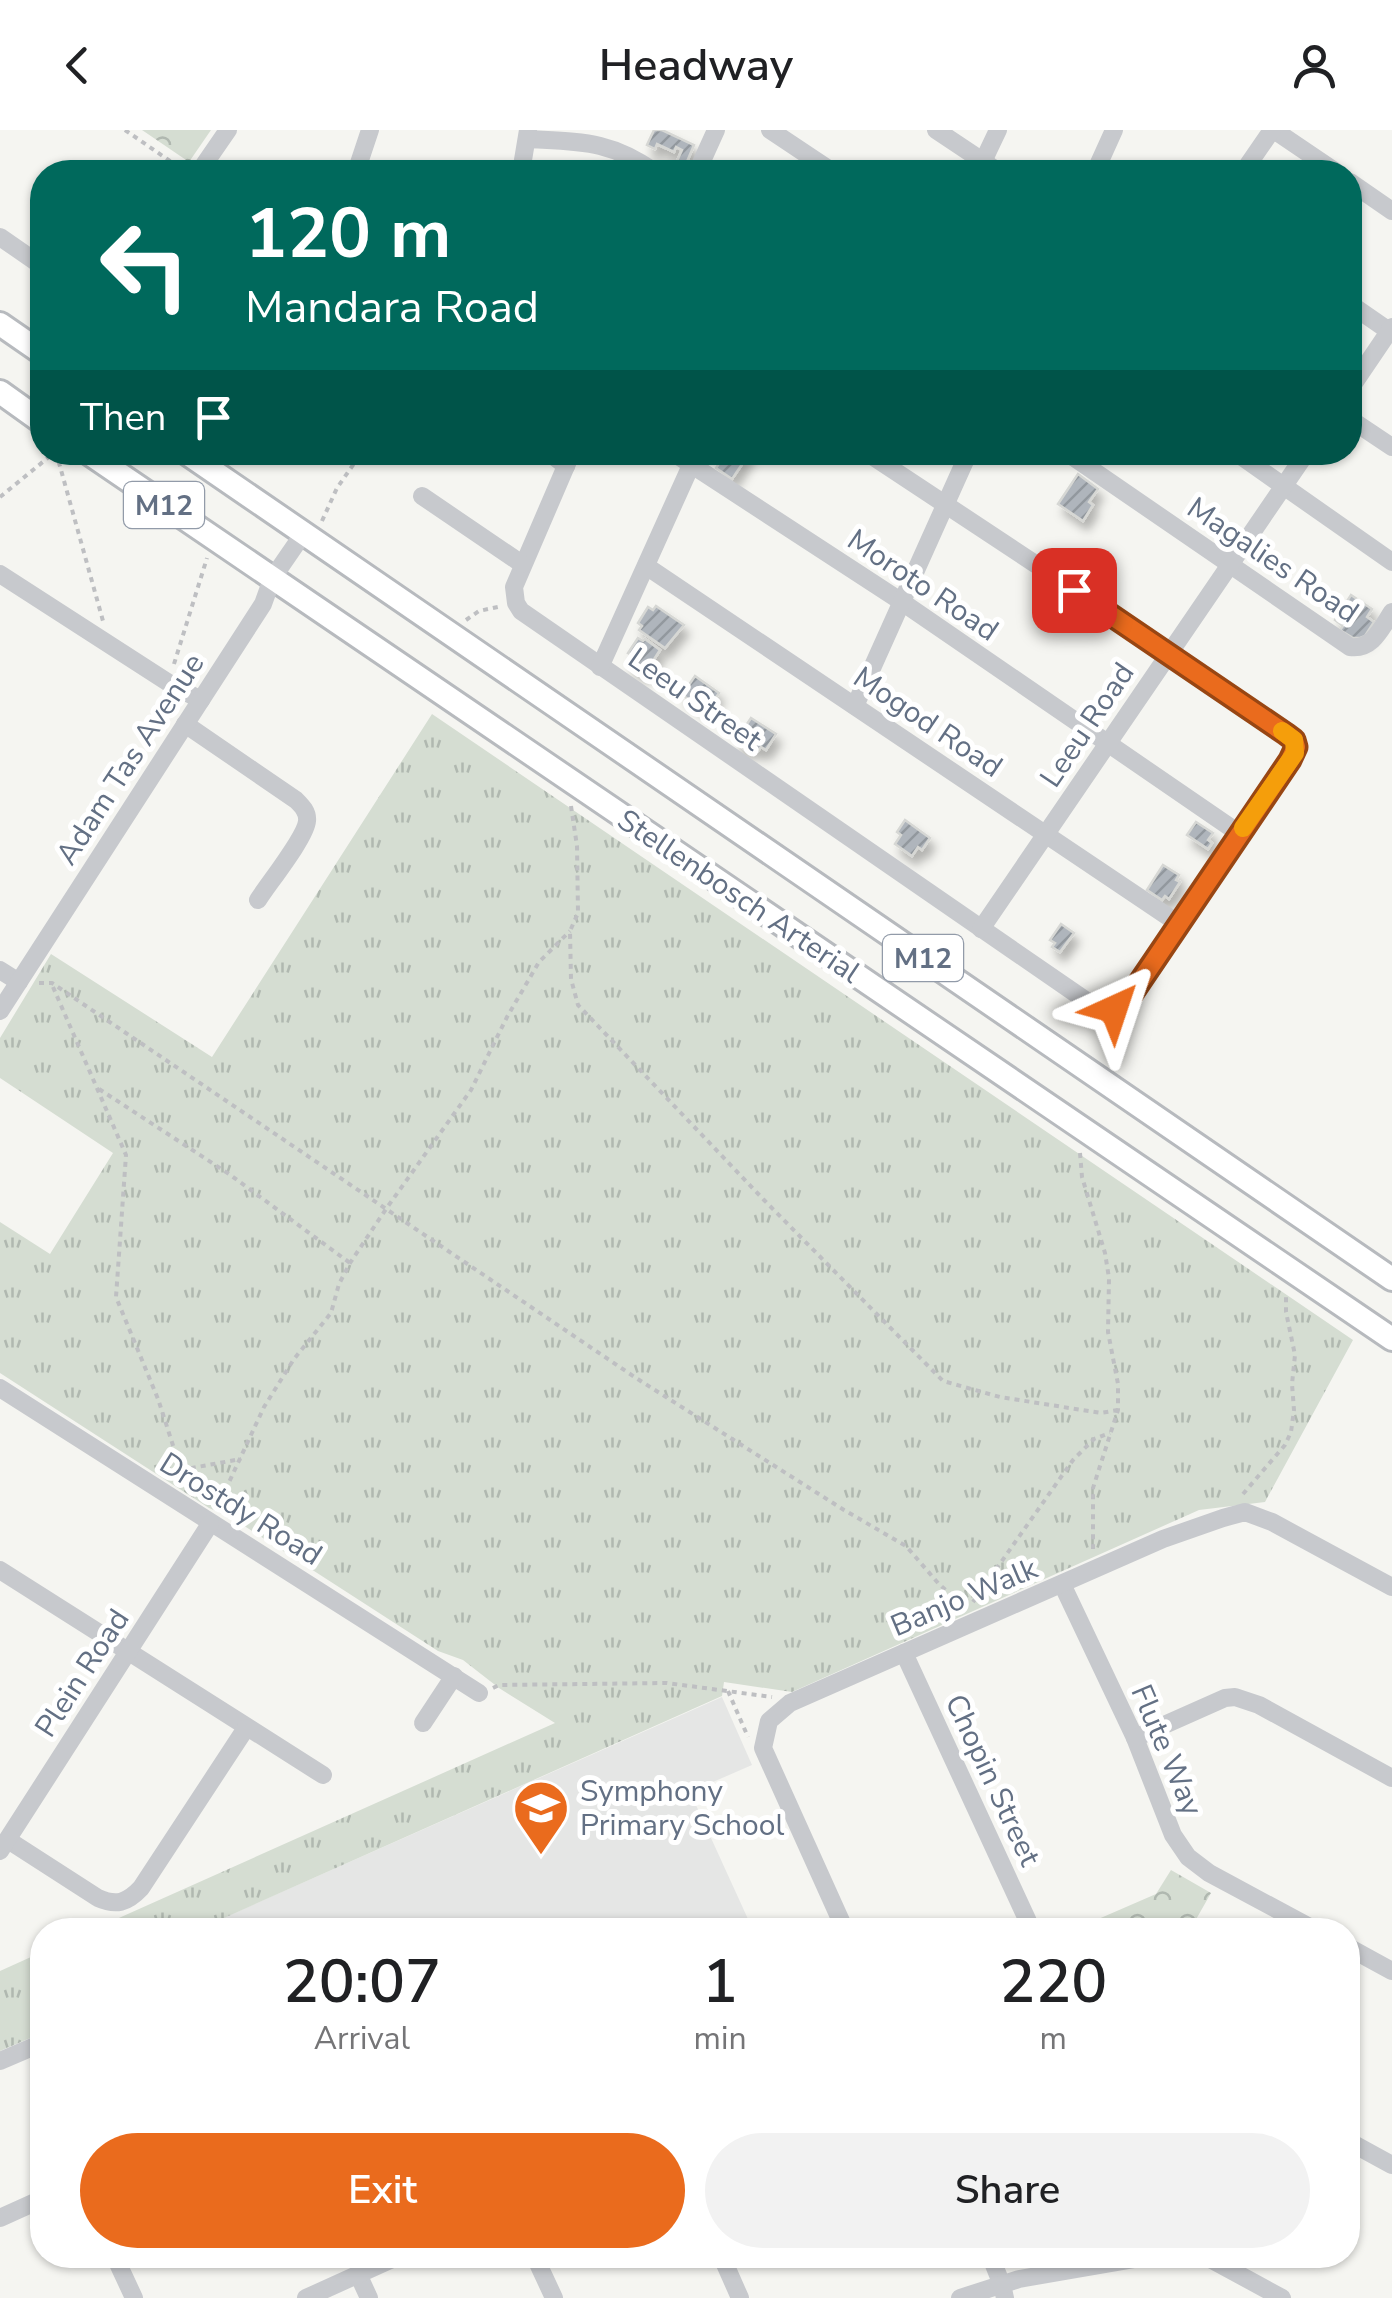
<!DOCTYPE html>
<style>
:root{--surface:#fff;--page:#f2f2f2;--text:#202124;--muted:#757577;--accent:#ea6b1d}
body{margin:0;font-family:"Nunito Sans",sans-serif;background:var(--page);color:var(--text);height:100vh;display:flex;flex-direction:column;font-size:38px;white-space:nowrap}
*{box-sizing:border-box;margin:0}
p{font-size:32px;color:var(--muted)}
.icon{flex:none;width:55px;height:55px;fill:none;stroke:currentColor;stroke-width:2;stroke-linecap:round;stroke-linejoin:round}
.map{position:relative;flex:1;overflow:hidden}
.drawer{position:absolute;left:30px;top:1788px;width:1330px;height:350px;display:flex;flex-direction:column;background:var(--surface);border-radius:40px;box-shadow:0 2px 8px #0004}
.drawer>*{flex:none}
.hud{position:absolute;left:30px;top:30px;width:1332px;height:305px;border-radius:40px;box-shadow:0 2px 8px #0004;background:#00695c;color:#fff;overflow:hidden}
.pin{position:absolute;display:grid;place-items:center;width:85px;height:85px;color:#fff;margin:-42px;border-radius:20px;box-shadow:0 5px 15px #0006}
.me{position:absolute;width:110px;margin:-55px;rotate:42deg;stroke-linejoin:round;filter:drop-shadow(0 0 8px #0008)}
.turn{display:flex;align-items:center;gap:35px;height:210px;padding:0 50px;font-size:45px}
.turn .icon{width:130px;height:130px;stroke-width:2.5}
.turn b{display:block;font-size:70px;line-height:85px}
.then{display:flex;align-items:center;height:95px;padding:0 50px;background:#0003;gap:20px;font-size:38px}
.eta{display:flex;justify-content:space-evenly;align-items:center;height:170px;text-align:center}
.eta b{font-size:60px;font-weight:600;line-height:70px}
.button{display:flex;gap:20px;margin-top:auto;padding:20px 50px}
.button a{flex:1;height:115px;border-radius:60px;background:var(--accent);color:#fff;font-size:40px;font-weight:600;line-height:115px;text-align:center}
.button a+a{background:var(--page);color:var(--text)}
header{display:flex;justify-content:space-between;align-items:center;height:130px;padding:0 50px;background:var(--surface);font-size:45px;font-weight:600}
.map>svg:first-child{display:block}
.built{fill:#e5e6e5}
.grass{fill:url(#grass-tufts)}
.park{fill:url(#park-crowns)}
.building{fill:url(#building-hatch);stroke:#d6d7d4;stroke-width:2.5;filter:url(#shadow)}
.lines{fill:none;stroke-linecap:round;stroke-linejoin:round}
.major-casing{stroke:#b7babe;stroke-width:28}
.path{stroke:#bebfc2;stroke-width:4;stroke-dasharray:5 5;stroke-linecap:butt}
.minor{stroke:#c7c9cd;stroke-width:18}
.major{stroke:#fff;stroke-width:22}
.route-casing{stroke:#984613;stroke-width:25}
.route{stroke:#ea6b1d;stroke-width:18}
.slow{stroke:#f59e0b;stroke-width:18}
.labels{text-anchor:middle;stroke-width:10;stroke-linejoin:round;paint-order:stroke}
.shield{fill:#fff;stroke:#929ba9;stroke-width:2.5}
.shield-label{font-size:28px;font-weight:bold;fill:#637084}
.street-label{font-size:30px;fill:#637084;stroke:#fff}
.poi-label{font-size:30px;fill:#637084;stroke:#fff;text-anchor:start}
</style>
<header><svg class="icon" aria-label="back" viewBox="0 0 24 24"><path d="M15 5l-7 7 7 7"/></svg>Headway<svg class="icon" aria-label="person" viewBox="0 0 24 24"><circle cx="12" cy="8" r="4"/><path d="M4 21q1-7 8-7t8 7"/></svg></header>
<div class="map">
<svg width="1392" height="2168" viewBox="0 0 1392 2168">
<defs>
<pattern id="grass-tufts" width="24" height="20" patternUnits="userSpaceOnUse" patternTransform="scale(2.5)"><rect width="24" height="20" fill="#d5ddd2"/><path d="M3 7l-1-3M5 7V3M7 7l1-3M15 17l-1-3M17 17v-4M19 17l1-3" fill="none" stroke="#b0b8b0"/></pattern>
<pattern id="park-crowns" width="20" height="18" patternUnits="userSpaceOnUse" patternTransform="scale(2.5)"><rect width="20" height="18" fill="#d5ddd2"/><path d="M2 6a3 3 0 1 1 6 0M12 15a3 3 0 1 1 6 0" fill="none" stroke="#b0b8b0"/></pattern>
<pattern id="building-hatch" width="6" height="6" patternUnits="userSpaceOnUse" patternTransform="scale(2.5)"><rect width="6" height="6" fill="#afb5bc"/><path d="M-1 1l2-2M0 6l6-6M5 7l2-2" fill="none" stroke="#92989e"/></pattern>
<filter id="shadow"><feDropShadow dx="5" dy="9" stdDeviation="5" flood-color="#0004"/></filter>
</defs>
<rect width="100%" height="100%" fill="#f5f5f1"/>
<!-- built -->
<polygon class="built" points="722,1567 752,1635 690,1662 753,1800 218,1800 214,1792"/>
<!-- grass -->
<g class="grass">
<polygon points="432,584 1353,1210 1265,1372 1199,1380 792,1562 724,1552 722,1566 215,1792 218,1800 92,1800 555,1593 499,1558 463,1530 438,1521 232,1388 209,1378 0,1243 0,1092 50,1124 113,1023 0,948 0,908 51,824 212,927"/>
<polygon points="42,1822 42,1903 0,1921 0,1841"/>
</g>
<!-- park -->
<g class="park">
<polygon points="142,0 211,0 189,32"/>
<polygon points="1171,1740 1211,1763 1190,1800 1073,1800 1156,1764"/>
</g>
<!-- building -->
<g class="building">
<polygon points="654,0 662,0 694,15 686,34 677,31 682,20 676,17 674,22 657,14 655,19 647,15"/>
<polygon points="720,322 747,322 749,324 732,349 716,338 721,331 716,327"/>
<polygon points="1078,344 1098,359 1089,372 1093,375 1083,391 1058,374"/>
<polygon points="1351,465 1372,479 1367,487 1374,492 1365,506 1360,508 1353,508 1340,500 1343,496 1335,490"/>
<polygon points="656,476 684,495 665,518 639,500 642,496 638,493 648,477 653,480"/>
<polygon points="638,508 643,511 645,509 660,520 644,545 627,533 633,526 628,523"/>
<polygon points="695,546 719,563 707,581 682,565"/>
<polygon points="751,588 776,604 766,620 761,617 758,621 750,616 747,621 735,612"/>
<polygon points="905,690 930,708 922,720 918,717 912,726 895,714 901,705 897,702"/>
<polygon points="1196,692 1213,703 1208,710 1212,713 1208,719 1187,705"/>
<polygon points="1163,735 1179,745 1176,750 1180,752 1169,769 1165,766 1162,770 1147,760"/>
<polygon points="1061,794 1074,803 1060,822 1052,817 1055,813 1050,810"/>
</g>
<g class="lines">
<!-- major casing -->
<g class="major-casing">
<g id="major">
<polyline points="0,194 42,223"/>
<polyline points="0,262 42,292"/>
<polyline points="87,322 1392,1209"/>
<polyline points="185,322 1392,1149"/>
</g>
</g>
<!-- path -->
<g class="path">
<polyline points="125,0 183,40"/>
<polyline points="56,322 103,491"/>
<polyline points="0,367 55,322"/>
<polyline points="322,391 337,358 362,322"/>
<polyline points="466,490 479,481 502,476"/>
<polyline points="174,534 207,428"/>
<polyline points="571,676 577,716 578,783 570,801 571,849 578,875 764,1070 943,1251 1000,1267 1101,1283 1118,1280"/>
<polyline points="39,853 52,853 636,1248 844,1380 906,1416 938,1453 964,1477"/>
<polyline points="53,857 126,1025 116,1167 158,1269 181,1340 177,1349"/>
<polyline points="99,959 229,1044 350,1133"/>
<polyline points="1080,1023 1082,1047 1105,1123 1109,1148 1108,1202 1118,1254 1118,1280 1093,1358 1093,1419"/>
<polyline points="181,1340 241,1329"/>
<polyline points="1243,1364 1285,1315 1291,1302 1294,1280 1292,1254 1295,1225 1286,1182 1286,1164"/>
<polyline points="217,1378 264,1277 294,1229 331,1183 339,1154 350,1133 386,1079 471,960 507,887 539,832 570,801"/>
<polyline points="973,1472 1073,1330 1094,1309 1110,1303"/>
<polyline points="493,1558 499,1555 667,1553 772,1567"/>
<polyline points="728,1561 748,1607"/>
</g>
<!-- minor -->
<g class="minor">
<polyline points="770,0 833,42"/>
<polyline points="936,0 999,42"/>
<polyline points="1274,0 1336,42"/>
<path d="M527,9C582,12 609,10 655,42"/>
<polyline points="979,40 998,0"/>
<polyline points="199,42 228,0"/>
<polyline points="356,42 370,0"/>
<polyline points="521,42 528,0"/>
<polyline points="697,42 716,0"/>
<polyline points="1095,42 1114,0"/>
<polyline points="1243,42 1272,0"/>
<polyline points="1350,52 1392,81"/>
<polyline points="0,107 42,136"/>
<polyline points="1350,174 1392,203"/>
<polyline points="1350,259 1392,197"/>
<polyline points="1350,289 1392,317"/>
<polyline points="548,322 566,336"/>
<path d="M572,322L514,457L516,473L521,481L1088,872C1102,879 1114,882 1127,871L1291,631L1296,617L1293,610L1170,523L866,322"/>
<polyline points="672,322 902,472 1240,704"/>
<path d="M1066,322L1350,517C1372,520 1381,499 1392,482"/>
<polyline points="1235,322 1392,432"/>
<polyline points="422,366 522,434"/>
<polyline points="646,436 1179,794"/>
<polyline points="0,444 172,555 201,570"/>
<polyline points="600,537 697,322"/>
<polyline points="855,576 969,322"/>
<path d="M185,594L296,670C302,676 308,682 307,691C306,707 268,754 258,770"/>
<polyline points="981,799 1307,322"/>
<polyline points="0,840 19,852"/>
<polyline points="0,881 263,474 272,449 303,404"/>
<polyline points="0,1258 479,1563"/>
<polyline points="0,1440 323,1645"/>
<polyline points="1062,1454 1135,1608 1173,1705 1188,1727 1209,1743 1315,1800"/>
<polyline points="904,1523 1032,1800"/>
<polyline points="423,1593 454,1546"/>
<polyline points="1135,1608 1225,1568 1235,1567 1259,1575 1392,1648"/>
<path d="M8,1710L98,1768C116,1776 127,1773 141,1758L246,1598"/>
<polyline points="0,1721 210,1394"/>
<polyline points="845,1800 763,1618 769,1591 790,1573 1163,1409 1223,1388 1245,1382 1272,1392 1392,1457"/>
<polyline points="1348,1817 1392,1841"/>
<polyline points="0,1931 42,1913"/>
<polyline points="1348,2011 1392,2035"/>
<polyline points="0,2088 42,2069"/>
<polyline points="114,2125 134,2168"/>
<polyline points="534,2125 554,2168"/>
<polyline points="721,2125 740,2168"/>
<polyline points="990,2125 1002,2155 1005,2168"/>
<polyline points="1203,2125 1282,2168"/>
<polyline points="358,2144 369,2168"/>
<polyline points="306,2168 401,2125"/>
<polyline points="960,2168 1019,2149 1158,2125"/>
</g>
<!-- major -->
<use href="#major" class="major"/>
</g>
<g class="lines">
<!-- route casing -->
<g class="route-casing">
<polyline id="route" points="1074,460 1286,604 1294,610 1296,617 1290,630 1127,871 1114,879"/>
</g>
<!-- route -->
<use href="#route" class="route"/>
<!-- slow -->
<polyline class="slow" points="1243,698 1295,623 1294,610 1282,601"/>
</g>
<!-- icons -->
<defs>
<g id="school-pin" transform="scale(2.875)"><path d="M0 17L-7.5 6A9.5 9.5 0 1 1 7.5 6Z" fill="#ea6b1d" stroke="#fff"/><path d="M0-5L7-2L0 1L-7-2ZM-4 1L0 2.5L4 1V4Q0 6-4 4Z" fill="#fff"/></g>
</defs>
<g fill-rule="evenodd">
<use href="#school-pin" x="541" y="1678"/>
</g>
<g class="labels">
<!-- shield labels -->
<g class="shield">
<rect x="124" y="352" width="80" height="46" rx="8"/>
<rect x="883" y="805" width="80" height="46" rx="8"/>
</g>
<g class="shield-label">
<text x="164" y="385">M12</text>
<text x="923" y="838">M12</text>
</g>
<!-- street labels -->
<g class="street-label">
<text transform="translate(1273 430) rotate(34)" y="10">Magalies Road</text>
<text transform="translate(923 455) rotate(34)" y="10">Moroto Road</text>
<text transform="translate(695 569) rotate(35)" y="10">Leeu Street</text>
<text transform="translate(928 592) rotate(34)" y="10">Mogod Road</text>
<text transform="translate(1087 595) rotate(-56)" y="10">Leeu Road</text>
<text transform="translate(130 629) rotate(-57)" y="10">Adam Tas Avenue</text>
<text transform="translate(739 766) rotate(34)" y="10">Stellenbosch Arterial</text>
<text transform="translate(241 1379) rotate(32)" y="10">Drostdy Road</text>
<text transform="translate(964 1467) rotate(-23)" y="10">Banjo Walk</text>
<text transform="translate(82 1543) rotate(-57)" y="10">Plein Road</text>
<text transform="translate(1167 1620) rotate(67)" y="10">Flute Way</text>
<text transform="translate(993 1650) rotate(65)" y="10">Chopin Street</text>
</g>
<!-- poi labels -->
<g class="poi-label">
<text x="580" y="1671">Symphony<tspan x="580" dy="34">Primary School</tspan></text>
</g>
</g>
</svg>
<div class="pin" style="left:1074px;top:460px;background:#d93025"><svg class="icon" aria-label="arrive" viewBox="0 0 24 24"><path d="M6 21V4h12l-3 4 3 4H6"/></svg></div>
<svg class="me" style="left:1114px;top:879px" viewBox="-20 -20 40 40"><path d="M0-17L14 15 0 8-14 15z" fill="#ea6b1d" stroke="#fff" stroke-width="4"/></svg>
<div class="hud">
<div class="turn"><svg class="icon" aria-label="left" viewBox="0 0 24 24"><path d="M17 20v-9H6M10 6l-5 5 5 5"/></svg><div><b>120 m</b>Mandara Road</div></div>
<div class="then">Then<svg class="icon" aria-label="arrive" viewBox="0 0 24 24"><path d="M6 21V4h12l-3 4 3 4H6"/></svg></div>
</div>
<section class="drawer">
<div class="eta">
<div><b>20:07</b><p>Arrival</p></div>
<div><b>1</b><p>min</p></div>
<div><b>220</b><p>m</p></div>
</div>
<div class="button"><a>Exit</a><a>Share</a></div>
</section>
</div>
